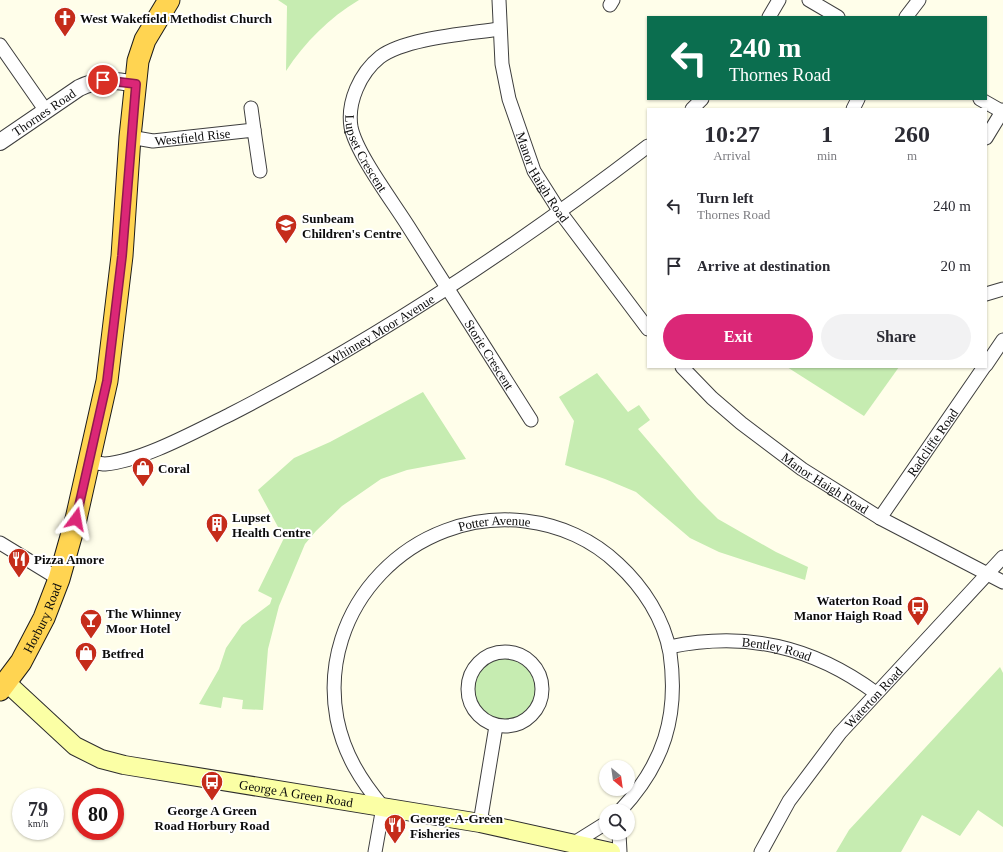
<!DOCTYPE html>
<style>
:root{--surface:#fff;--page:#f2f2f3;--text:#2b2b33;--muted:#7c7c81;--accent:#db2777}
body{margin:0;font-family:Georgia,serif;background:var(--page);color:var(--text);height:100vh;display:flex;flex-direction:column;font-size:15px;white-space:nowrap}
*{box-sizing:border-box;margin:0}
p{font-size:13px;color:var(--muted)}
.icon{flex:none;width:22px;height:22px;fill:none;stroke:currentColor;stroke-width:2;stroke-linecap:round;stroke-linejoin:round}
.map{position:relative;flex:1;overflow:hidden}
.panel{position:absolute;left:647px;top:108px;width:340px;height:260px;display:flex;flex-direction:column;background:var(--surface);border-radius:0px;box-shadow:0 1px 3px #0004}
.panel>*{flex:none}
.hud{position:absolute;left:647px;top:16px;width:340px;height:84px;border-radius:0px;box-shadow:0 1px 3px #0004;background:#0b6e4f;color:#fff;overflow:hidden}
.needle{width:26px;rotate:151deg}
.buttons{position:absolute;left:599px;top:760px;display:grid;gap:8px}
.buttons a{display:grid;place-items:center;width:36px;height:36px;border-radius:50%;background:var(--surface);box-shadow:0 1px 3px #0004;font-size:20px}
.speed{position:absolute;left:12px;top:788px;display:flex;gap:8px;font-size:20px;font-weight:700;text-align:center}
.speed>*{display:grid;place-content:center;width:52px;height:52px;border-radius:50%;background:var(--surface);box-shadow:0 1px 3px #0004;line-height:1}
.speed small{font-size:10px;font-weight:400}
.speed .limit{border:6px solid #d22;background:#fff;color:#111}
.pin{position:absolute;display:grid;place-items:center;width:34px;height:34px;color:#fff;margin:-17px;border:2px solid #fff;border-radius:50%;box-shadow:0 1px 4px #0007}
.me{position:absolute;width:44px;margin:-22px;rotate:13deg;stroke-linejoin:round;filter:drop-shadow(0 0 3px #0008)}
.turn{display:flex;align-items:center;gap:14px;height:84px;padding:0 16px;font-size:18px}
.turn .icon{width:52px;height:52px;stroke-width:2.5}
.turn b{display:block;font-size:28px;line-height:34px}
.eta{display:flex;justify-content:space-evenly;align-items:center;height:68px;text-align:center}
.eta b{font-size:24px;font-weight:700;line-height:28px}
.action{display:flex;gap:8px;margin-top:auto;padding:8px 16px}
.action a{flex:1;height:46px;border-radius:24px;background:var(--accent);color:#fff;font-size:16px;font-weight:700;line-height:46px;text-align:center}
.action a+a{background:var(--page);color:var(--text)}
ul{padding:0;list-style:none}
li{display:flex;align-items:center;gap:12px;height:60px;padding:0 16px}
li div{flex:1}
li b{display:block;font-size:15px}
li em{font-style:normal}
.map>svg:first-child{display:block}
.green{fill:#c6ecb1}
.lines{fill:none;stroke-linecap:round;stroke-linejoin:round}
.minor-casing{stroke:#3e3e3e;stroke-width:15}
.tertiary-casing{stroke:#3e3e3e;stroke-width:18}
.secondary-casing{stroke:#2d2d2d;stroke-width:20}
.trunk-casing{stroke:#1c1c1c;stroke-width:23}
.minor{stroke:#fff;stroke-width:13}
.tertiary{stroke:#fff;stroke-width:16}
.secondary{stroke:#fbffa5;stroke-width:18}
.trunk{stroke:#ffd451;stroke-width:21}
.route-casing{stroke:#8e194d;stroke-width:10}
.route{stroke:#db2777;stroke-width:7}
.labels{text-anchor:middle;stroke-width:4;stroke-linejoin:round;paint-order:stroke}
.poi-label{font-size:13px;font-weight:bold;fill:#0b0b0b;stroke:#fff;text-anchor:start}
.street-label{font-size:13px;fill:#0b0b0b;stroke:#fff}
</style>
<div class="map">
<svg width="1003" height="852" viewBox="0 0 1003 852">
<rect width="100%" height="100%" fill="#fffeea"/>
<!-- green -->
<g class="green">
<path d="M278,0H359C329,18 305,42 286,71L287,6Z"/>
<polygon points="787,367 899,367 864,416"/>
<polygon points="597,373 628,412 639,405 650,420 638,429 697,498 718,519 776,552 808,567 805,580 719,552 690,538 636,492 605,479 565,465 574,421 559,397"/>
<polygon points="423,392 466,459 407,470 381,479 342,506 316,531 305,544 279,606 268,649 263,710 242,709 243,700 223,697 221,708 199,704 219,669 226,648 242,625 270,604 272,598 258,591 284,538 258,490 294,458 330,442"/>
<circle cx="504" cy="689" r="32"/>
<polygon points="1000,667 1003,673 1003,827 978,810 960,836 922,815 901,852 836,852 849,830"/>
</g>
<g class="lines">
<!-- minor casing -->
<g class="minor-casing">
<g id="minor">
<path id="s1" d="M499,0L502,64L509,99L534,171L560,212L648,329"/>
<polyline points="809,0 838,17"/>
<polyline points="610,5 613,0"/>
<polyline points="769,17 779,0"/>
<polyline points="906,17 919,0"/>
<path id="s2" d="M499,29C466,34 406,38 380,57C360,73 347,102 351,127C356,153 393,202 408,226C449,290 490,355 531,420"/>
<polyline points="0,45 46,111"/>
<polyline points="980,99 1003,112"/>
<polyline points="251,108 254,130"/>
<polyline points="692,109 702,99"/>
<polyline points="853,109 858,99"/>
<path id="s3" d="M130,137L153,141L254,130L260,171"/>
<polyline points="986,138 1003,110"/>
<polyline points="986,294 1003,289"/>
<polyline points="986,365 1003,340"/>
<path id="s4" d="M682,367L712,398L741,423L802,469L880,518L1003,582"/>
<path id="s5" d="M89,461C94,462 100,464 105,464C142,461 196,431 229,415C377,339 516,247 648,146"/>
<path id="s6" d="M880,518L984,367"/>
<polyline points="0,543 59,579"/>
<path id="s7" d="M669,647C746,631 812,646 876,693"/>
<circle cx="505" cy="689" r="37"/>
<polyline points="480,823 496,726"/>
<polyline points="619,833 620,852"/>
<polyline points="574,843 606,823"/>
<path id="s8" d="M375,852L383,807C361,781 344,754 337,719C316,607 413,508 525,521C560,525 593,540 618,564C643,587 664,619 670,653C679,716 664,764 620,811"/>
<path id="s9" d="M761,852L789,801L840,733L1003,557"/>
</g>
</g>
<!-- tertiary casing -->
<g class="tertiary-casing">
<g id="tertiary">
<path id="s10" d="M0,142L79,88C99,78 115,80 136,84"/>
</g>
</g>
<!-- secondary casing -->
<g class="secondary-casing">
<g id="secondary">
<path id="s11" d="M7,683L75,746L101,759L124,765L480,823L611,852"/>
</g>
</g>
<!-- trunk casing -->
<g class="trunk-casing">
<g id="trunk">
<path id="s12" d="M0,690L21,662L44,618L59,579L76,519L107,381L122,256L130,137L138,61L145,40L169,0"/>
</g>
</g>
<!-- minor -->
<use href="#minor" class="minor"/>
<!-- tertiary -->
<use href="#tertiary" class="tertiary"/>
<!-- secondary -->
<use href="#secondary" class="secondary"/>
<!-- trunk -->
<use href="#trunk" class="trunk"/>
</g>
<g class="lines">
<!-- route casing -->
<g class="route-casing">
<polyline id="route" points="76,519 107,381 122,256 136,84 103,80"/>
</g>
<!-- route -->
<use href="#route" class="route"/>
</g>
<!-- icons -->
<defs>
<g id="church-pin" transform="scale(1.15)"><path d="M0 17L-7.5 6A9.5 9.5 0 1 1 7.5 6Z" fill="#c52c1a" stroke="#fff"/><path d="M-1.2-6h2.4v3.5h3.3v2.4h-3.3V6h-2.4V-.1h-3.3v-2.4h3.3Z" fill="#fff"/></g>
<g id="school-pin" transform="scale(1.15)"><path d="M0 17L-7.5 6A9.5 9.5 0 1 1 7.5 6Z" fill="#c52c1a" stroke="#fff"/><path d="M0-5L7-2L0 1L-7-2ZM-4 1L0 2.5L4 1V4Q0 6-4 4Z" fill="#fff"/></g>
<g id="shop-pin" transform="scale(1.15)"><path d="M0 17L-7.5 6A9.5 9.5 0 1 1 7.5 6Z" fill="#c52c1a" stroke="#fff"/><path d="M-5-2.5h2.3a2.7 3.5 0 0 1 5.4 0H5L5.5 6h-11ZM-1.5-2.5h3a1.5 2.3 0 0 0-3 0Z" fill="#fff"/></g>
<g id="building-pin" transform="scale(1.15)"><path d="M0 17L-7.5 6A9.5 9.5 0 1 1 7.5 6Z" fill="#c52c1a" stroke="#fff"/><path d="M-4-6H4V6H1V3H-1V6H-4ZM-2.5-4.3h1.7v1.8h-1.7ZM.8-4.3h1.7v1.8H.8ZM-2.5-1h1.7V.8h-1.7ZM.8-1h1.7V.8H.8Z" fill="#fff"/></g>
<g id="restaurant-pin" transform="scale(1.15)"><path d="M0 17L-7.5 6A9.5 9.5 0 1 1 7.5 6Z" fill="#c52c1a" stroke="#fff"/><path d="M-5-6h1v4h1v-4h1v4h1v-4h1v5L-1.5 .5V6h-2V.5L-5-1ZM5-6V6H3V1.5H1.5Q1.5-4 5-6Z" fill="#fff"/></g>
<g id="bus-pin" transform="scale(1.15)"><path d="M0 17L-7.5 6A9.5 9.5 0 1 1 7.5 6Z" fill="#c52c1a" stroke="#fff"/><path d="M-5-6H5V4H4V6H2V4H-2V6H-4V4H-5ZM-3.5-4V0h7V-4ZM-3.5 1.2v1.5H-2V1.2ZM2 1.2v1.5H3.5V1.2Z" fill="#fff"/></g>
<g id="bar-pin" transform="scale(1.15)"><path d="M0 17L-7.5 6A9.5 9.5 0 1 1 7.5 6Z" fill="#c52c1a" stroke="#fff"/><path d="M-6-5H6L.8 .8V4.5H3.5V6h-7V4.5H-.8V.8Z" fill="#fff"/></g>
</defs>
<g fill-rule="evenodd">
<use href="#church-pin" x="65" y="18"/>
<use href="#school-pin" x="286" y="225"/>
<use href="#shop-pin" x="143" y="468"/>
<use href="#building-pin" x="217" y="524"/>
<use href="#restaurant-pin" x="19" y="559"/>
<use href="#bus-pin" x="918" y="607"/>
<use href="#bar-pin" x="91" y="620"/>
<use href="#shop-pin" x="86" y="653"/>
<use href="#bus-pin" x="212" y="782"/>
<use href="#restaurant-pin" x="395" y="825"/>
</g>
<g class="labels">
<!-- poi labels -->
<g class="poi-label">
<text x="80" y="23">West Wakefield Methodist Church</text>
<text x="302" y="223">Sunbeam<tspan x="302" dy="15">Children's Centre</tspan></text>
<text x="158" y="473">Coral</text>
<text x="232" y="522">Lupset<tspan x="232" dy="15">Health Centre</tspan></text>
<text x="34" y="564">Pizza Amore</text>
<text x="902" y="605" text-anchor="end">Waterton Road<tspan x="902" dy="15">Manor Haigh Road</tspan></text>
<text x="106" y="618">The Whinney<tspan x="106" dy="15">Moor Hotel</tspan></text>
<text x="102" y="658">Betfred</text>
<text x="212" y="815" text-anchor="middle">George A Green<tspan x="212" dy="15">Road Horbury Road</tspan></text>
<text x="410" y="823">George-A-Green<tspan x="410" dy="15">Fisheries</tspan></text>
</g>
<!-- street labels -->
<g class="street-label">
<text dy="5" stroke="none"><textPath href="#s10" startOffset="53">Thornes Road</textPath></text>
<text dy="5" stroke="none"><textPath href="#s3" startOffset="63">Westfield Rise</textPath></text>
<text dy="5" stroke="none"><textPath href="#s2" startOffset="232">Lupset Crescent</textPath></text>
<text dy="5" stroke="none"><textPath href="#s1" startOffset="185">Manor Haigh Road</textPath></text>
<text dy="5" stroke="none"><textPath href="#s5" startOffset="325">Whinney Moor Avenue</textPath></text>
<text dy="5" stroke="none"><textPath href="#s2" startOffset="469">Storie Crescent</textPath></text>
<text dy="5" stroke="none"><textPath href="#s6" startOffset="92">Radcliffe Road</textPath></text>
<text dy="5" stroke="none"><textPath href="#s4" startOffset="185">Manor Haigh Road</textPath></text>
<text dy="5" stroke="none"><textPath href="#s8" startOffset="432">Potter Avenue</textPath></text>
<text dy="5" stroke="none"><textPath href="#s12" startOffset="84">Horbury Road</textPath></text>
<text dy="5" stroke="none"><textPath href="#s7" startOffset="109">Bentley Road</textPath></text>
<text dy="5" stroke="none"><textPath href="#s9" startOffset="192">Waterton Road</textPath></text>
<text dy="5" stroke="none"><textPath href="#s11" startOffset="320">George A Green Road</textPath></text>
</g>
</g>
</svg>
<div class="buttons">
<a><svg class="needle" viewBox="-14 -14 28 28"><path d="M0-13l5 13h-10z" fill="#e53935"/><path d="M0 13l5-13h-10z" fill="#7c7c81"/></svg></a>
<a><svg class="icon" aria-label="search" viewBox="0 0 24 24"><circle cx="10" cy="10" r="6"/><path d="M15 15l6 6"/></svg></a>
</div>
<div class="speed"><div>79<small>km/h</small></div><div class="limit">80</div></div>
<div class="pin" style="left:103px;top:80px;background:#d93025"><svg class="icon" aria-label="arrive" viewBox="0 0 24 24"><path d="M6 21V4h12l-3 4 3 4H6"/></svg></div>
<svg class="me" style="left:76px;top:519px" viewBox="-20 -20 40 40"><path d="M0-17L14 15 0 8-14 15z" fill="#db2777" stroke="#fff" stroke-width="4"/></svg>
<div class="hud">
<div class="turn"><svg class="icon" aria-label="left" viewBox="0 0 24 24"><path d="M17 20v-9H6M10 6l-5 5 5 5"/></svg><div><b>240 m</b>Thornes Road</div></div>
</div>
<section class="panel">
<div class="eta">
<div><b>10:27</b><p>Arrival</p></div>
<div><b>1</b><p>min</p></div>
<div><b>260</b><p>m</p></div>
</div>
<ul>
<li><svg class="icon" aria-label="left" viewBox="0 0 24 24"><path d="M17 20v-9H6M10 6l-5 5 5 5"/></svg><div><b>Turn left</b><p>Thornes Road</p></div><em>240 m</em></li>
<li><svg class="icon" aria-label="arrive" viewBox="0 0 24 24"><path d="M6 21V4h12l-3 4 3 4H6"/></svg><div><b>Arrive at destination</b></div><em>20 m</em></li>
</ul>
<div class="action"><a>Exit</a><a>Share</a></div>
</section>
</div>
